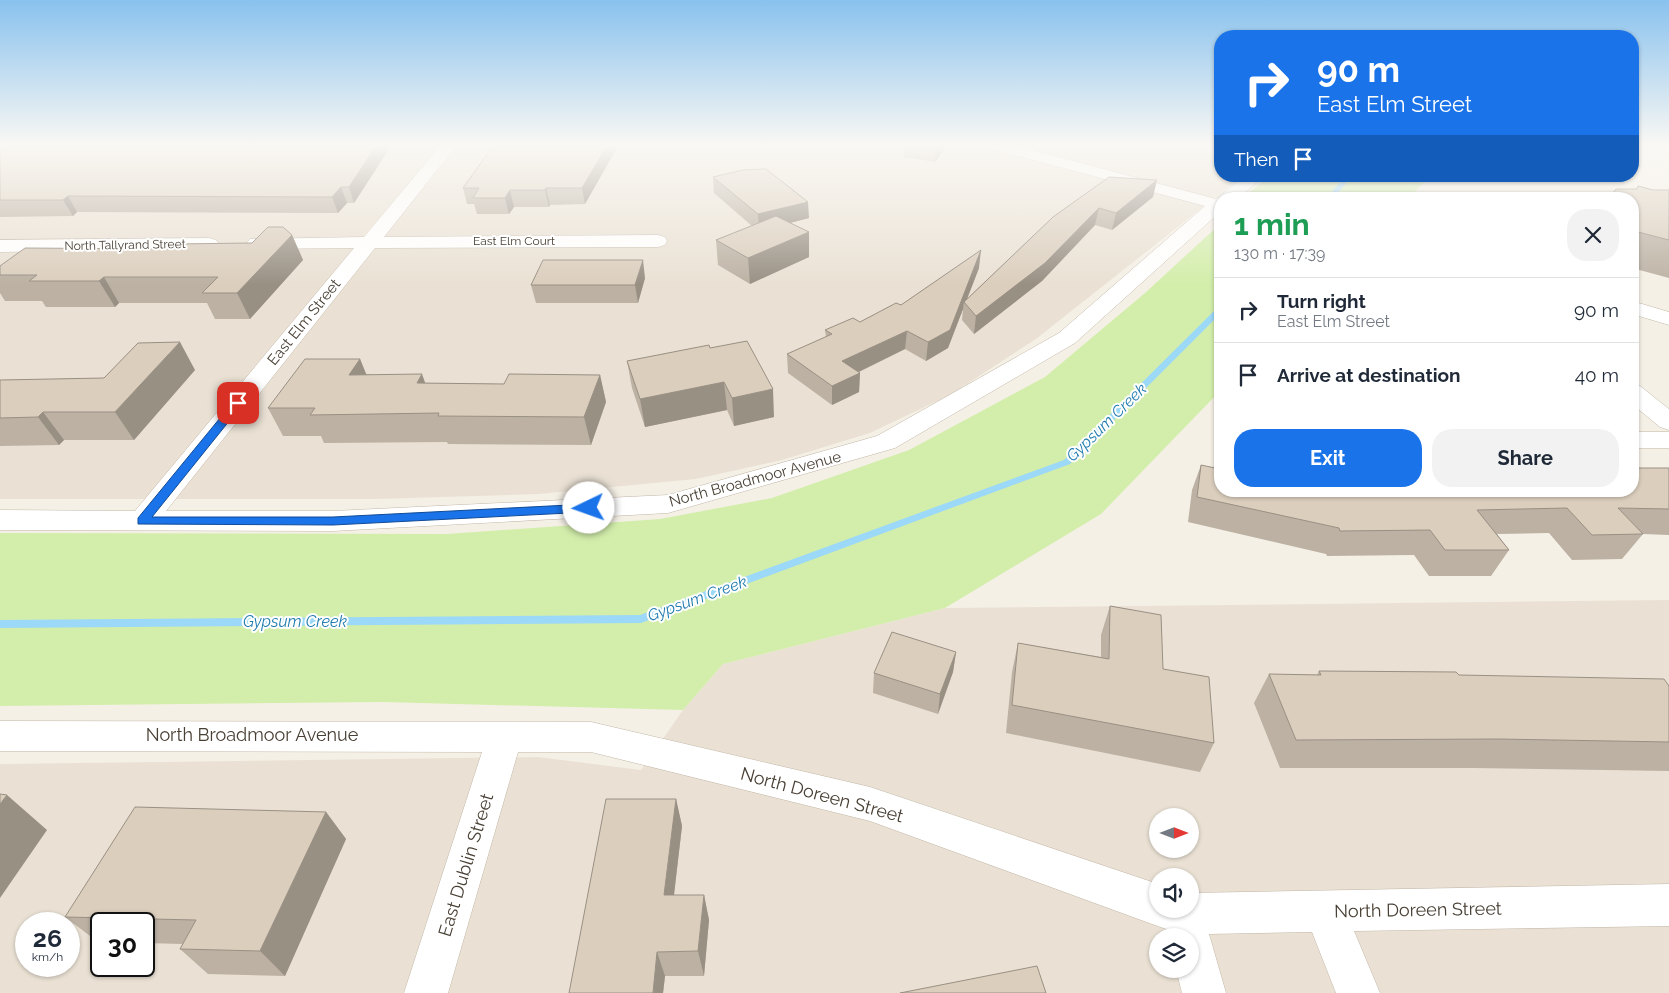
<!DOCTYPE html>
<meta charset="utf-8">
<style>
:root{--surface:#fff;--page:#f2f2f3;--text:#1f2937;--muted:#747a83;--line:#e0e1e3;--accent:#1a73e8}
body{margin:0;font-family:Raleway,sans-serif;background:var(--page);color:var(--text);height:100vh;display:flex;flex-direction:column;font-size:19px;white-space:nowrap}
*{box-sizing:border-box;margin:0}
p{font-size:16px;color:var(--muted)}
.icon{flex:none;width:28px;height:28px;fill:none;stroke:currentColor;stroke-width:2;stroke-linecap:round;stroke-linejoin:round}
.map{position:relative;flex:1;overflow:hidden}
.drawer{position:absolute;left:1214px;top:192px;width:425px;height:305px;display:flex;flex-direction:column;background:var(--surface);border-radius:20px;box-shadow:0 1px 4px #0004}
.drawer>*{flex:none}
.banner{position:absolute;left:1214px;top:30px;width:425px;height:152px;border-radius:20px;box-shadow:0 1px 4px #0004;background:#1a73e8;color:#fff;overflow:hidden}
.needle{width:32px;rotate:90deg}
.tools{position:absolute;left:1149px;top:808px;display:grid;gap:10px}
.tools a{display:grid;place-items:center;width:50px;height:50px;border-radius:50%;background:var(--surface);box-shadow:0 1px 4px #0004;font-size:25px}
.speed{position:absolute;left:15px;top:912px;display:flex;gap:10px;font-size:25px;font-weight:700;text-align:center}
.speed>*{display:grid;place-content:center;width:65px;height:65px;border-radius:50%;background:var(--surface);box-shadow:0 1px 4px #0004;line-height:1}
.speed small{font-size:12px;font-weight:400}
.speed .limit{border:2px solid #111;border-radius:8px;background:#fff;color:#111}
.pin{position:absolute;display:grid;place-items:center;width:42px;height:42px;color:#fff;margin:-21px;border-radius:10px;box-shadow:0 2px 8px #0006}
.me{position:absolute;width:55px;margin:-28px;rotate:267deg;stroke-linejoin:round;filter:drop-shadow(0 0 4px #0008)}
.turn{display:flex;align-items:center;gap:18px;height:105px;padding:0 20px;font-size:22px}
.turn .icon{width:65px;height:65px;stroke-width:2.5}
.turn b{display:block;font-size:35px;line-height:42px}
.then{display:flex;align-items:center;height:48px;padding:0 20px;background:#0003;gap:10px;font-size:19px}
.round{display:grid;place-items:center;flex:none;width:52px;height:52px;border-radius:20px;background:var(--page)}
.overview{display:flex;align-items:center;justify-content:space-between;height:85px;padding:0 20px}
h1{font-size:30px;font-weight:700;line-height:38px;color:#1e9e55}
.button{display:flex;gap:10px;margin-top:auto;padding:10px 20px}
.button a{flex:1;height:58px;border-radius:20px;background:var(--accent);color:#fff;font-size:20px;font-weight:700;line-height:58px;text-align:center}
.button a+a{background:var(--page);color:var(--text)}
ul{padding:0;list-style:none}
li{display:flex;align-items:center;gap:15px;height:65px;padding:0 20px;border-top:1px solid var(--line)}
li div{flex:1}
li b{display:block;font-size:19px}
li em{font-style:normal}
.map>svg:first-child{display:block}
.residential{fill:#eae1d4;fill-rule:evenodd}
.green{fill:#d3eeab}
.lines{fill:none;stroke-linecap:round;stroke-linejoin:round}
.stream{fill:#9cd8f8;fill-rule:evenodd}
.minor-casing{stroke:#c2b7a8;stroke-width:1}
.minor{fill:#fff;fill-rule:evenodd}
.wall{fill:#bcb1a3}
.shaded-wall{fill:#999084}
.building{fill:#dbcebd;stroke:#999084}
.route{fill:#1a73e8;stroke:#114b97}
.labels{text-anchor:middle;stroke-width:4;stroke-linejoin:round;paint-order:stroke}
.far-street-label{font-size:12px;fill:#494035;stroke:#fff}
.street-label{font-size:15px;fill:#494035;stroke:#fff}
.water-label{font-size:16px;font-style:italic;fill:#207baf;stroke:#fff}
.near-street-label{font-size:18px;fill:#494035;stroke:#fff}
</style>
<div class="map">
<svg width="1669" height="993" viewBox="0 0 1669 993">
<rect width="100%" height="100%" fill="#f5f0e6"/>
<!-- residential -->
<g class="residential">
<polygon points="0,146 1220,146 1220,176 1242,176 1036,339 950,395 870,433 782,460 696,479 539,494 378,499 0,499"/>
<path d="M1669,600V993H0V764L538,757L641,770L683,710L723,664L945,608ZM1158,816H1190V849H1158ZM1158,876H1190V909H1158ZM26,924H69V966H26ZM101,924H144V966H101ZM1158,936H1190V969H1158Z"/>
</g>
<!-- green -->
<g class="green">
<polygon points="1269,176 1430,176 1408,199 1246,199 1245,196"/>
<polygon points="1220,224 1220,391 1101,514 945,608 723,664 683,710 383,702 0,706 0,533 447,534 660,519 772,498 909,450 1045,377 1145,293"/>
</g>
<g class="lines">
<!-- stream -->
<g class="stream">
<polygon points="1345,176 1352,176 1333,199 1326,199"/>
<polygon points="1217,308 1220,308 1220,314 1070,464 641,623 0,628 0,620 640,615 1064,460"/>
</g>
<!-- minor casing -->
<g class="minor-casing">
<g id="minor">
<polygon points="440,146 456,146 384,237 658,235 665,237 667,241 665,245 658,247 375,248 166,511 333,511 668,495 877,436 1059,333 1205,206 993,149 991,146 1017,146 1216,199 1245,176 1264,176 1237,199 1220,199 1220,212 1075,343 895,448 668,513 333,531 0,530 0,510 135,511 354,248 257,249 250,247 247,243 250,239 364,237"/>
<polygon points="209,238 216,240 219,244 216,248 0,252 0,240"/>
<polygon points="1632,301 1669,312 1669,325 1632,314"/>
<polygon points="1632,384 1640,386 1669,409 1669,430 1660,427 1632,404"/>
<rect x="1632" y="432" width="37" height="16"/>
<polygon points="0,721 591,722 870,787 1158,884 1158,909 1190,909 1190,893 1669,884 1669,926 1354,931 1380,993 1336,993 1312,932 1209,934 1226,993 1182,993 1176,969 1190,969 1190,936 1170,936 1172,931 1152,924 870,821 591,752 518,752 448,993 404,993 482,752 0,751"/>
</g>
</g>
<!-- minor -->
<use href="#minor" class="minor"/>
</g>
<!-- wall -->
<g class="wall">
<polygon points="0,146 391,146 354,203 347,203 338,213 77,212 73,216 0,217"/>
<polygon points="493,146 618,146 585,204 550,205 549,207 514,207 509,214 477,214 474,204 467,204 463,188"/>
<polygon points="890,146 946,146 935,162 904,157 903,147"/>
<polygon points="713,177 809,218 790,223 809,257 750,284 718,265 716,240 752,226 714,193"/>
<polygon points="1653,190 1669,190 1669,278 1632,268 1632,199"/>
<polygon points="1153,197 1112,230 1095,225 1042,281 974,334 962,320 963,309 948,348 926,361 905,349 859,372 860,373 859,392 832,405 788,373 787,354 826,337 825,330 860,322 901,305 979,268 967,299 1053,217"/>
<polygon points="292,235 303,260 250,319 215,319 207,303 119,303 115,307 46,307 42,301 5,301 0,293 0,266 168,249 252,243"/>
<polygon points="645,278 638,303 536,303 531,285"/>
<polygon points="710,348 774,417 734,426 727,410 645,427 632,388 627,361"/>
<polygon points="360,359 366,374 425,383 504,384 600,375 606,402 591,445 448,444 447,442 324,443 321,436 283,436 268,408"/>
<polygon points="195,370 134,440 64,440 59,445 0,446 0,380 104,378"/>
<polygon points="1201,465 1220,491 1632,491 1669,468 1669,535 1643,534 1622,559 1572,560 1549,533 1497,534 1509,550 1491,576 1429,576 1414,555 1327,556 1326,554 1188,522 1192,490"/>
<polygon points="1110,606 1163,669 1214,743 1200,772 1006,733 1012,672 1018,643 1101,657 1101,635"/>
<polygon points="956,652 953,672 938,714 873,693 874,673"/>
<polygon points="1319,671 1459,675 1669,686 1669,771 1473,768 1280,768 1254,703 1269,674 1317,675"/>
<polygon points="676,799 682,826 674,895 704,895 709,920 704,976 665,976 663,993 569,993"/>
<polygon points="326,812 346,839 285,976 208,974 180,949 183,944 144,943 144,924 101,924 101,942 98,942 65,917"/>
</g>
<!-- shaded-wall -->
<g class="shaded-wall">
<polygon points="376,146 391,146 354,203 349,187"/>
<polygon points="607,146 618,146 585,204 582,188"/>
<polygon points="936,146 946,146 935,162"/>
<polygon points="1157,180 1153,197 1112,230 1116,213"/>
<polygon points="341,187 347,203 338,213 332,197"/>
<polygon points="546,188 550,205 549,207 545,190"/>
<polygon points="510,190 514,207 509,214 505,198"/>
<polygon points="68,196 77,212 73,216 63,200"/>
<polygon points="808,202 809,218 759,231 758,214"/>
<polygon points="1099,208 1095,225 1042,281 974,334 976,316"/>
<polygon points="809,232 809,257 750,284 748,258"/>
<polygon points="292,235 303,260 250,319 237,293"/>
<polygon points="981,250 979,268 965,304 964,302 963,309 948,348 926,361 928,342"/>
<polygon points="643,260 645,278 638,303 635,285"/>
<polygon points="104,277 119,303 115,307 99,281"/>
<polygon points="907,331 905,349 842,380 842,361"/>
<polygon points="180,342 195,370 134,440 115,412"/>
<polygon points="360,359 371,386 349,375"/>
<polygon points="860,373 859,392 832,405 832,386"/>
<polygon points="422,374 432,402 417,383"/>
<polygon points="600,375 606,402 591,445 584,417"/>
<polygon points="724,382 727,410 645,427 640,399"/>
<polygon points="773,389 774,417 734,426 732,398"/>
<polygon points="43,412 64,440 59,445 38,417"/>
<polygon points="956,652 953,672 938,714 940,694"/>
<polygon points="7,795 47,830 0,898 0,804"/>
<polygon points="676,799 682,826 671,920 664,895"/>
<polygon points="326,812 346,839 285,976 260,951"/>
<polygon points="704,895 709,920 704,976 698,951"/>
<polygon points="657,952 665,976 663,993 653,993"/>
</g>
<!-- building -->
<g class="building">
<polygon points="0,146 376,146 349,187 341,187 332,197 68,196 63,200 0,200"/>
<polygon points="493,146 607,146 582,188 546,188 545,190 510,190 505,198 473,198 479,188 463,188"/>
<polygon points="766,169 808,202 758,214 713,177 743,170"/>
<polygon points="1109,177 1157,180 1116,213 1099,208 1045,263 976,316 964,302 1053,217"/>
<polygon points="1638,186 1653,190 1669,190 1669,240 1638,232 1632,228 1632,199 1608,199 1616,189 1637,189"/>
<polygon points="776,216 809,232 748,258 716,240"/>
<polygon points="268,227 283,227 292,235 237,293 202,293 218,277 104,277 99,281 29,281 37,275 0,275 0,266 25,248 168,249 174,244 252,243"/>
<polygon points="981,250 950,330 928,342 907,331 842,361 860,373 832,386 787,354 832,334 825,330 853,318 860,322 896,303 901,305"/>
<polygon points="543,260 643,260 635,285 531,285"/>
<polygon points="747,341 773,389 732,398 724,382 640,399 627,361 709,345 710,348"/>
<polygon points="180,342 115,412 43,412 38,417 0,418 0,380 104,378 138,343"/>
<polygon points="305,359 360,359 349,375 422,374 417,383 504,384 509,374 600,375 584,417 438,416 439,413 310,415 315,408 268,408"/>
<polygon points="1201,465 1220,469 1220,491 1632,491 1632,468 1669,468 1669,509 1618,508 1643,534 1592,535 1567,508 1477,510 1509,550 1445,550 1430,530 1340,531 1339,528 1197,497"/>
<polygon points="1110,606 1161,615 1163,669 1209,677 1214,743 1012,705 1018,643 1109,659"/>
<polygon points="892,632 956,652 940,694 874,673"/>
<polygon points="1319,671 1456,672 1459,675 1664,679 1669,686 1669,742 1498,739 1296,740 1269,674 1321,675"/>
<polygon points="0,794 7,795 0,804"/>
<polygon points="606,799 676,799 664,895 704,895 698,951 657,952 653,993 569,993"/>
<polygon points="135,807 326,812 260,951 180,949 196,920 65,917"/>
<polygon points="1037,966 1046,993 900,993"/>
</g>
<!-- sky -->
<linearGradient id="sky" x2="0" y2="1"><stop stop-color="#89c2ee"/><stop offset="0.51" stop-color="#faf8f4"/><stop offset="1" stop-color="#faf8f4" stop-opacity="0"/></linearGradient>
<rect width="1669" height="285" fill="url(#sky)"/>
<!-- route -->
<polygon class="route" points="238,400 242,401 242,405 152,517 333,517 589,504 595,508 589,512 333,525 138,524 138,518 234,401"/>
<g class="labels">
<!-- far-street labels -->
<g class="far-street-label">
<text x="514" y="245">East Elm Court</text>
<text transform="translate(125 245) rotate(-1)" y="4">North Tallyrand Street</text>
</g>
<!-- street labels -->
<g class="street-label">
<text transform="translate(304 322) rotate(-51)" y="5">East Elm Street</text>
<text transform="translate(755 479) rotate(-15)" y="5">North Broadmoor Avenue</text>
</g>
<!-- water labels -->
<g class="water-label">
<text transform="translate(1106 422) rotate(-44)" y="6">Gypsum Creek</text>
<text transform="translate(697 598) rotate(-20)" y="6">Gypsum Creek</text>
<text x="295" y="627">Gypsum Creek</text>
</g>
<!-- near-street labels -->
<g class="near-street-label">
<text x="252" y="741">North Broadmoor Avenue</text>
<text transform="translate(822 795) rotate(15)" y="6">North Doreen Street</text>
<text transform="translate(466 865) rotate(-73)" y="6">East Dublin Street</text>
<text transform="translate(1418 910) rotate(-1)" y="6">North Doreen Street</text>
</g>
</g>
</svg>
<div class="tools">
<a><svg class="needle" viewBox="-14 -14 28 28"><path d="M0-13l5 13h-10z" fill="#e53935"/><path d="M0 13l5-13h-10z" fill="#747a83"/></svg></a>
<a><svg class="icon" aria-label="sound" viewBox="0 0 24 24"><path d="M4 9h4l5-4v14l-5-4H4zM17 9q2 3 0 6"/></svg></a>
<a><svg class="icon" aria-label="layers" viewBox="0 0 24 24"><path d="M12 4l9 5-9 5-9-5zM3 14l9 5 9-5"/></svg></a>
</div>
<div class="speed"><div>26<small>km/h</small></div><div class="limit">30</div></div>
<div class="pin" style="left:238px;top:403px;background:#d93025"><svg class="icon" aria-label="arrive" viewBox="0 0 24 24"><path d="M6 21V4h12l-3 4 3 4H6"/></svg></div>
<svg class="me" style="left:589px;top:508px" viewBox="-20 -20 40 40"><circle r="19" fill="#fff"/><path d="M0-13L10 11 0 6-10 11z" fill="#1a73e8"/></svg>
<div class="banner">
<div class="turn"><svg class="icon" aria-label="right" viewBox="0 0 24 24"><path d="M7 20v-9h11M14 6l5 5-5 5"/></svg><div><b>90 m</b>East Elm Street</div></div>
<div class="then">Then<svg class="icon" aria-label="arrive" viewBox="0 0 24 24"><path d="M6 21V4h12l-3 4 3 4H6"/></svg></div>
</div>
<section class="drawer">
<div class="overview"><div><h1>1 min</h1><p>130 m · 17:39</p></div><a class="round"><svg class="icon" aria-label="close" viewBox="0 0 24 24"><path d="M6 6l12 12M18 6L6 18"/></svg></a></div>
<ul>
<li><svg class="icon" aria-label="right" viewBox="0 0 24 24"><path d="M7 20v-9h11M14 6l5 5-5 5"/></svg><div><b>Turn right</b><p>East Elm Street</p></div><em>90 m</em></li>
<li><svg class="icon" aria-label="arrive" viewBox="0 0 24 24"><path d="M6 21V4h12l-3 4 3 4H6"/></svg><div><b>Arrive at destination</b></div><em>40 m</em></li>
</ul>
<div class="button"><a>Exit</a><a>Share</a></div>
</section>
</div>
